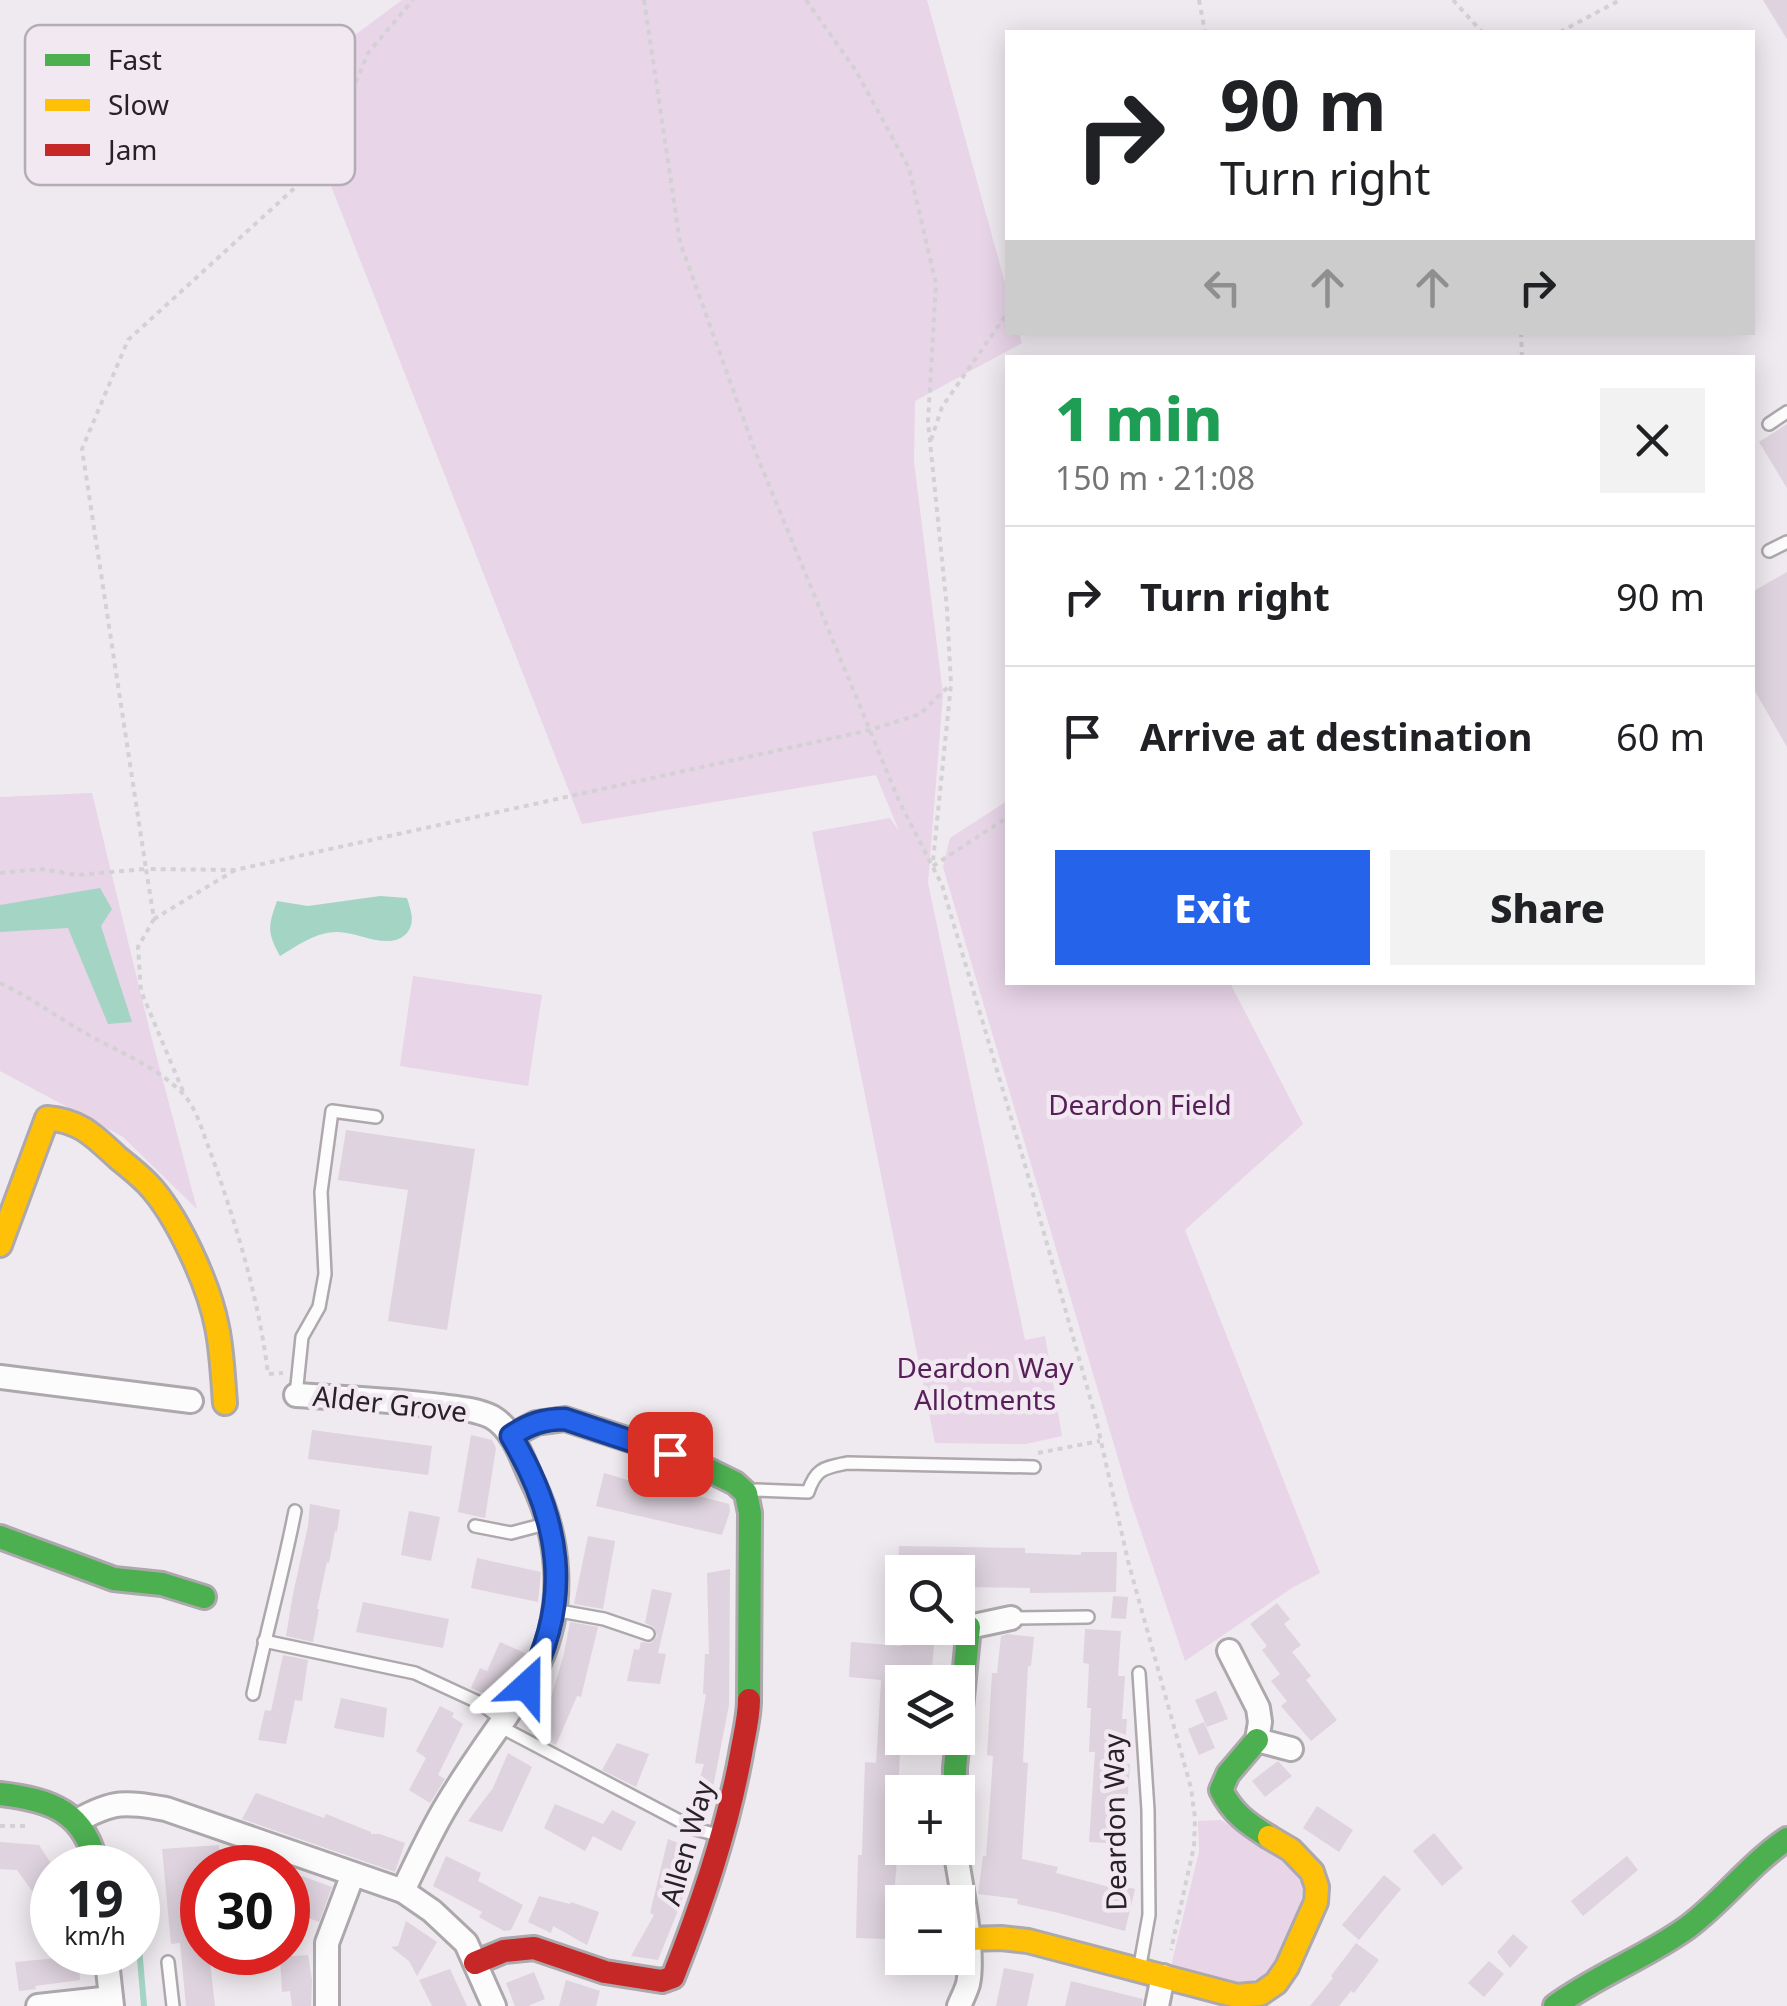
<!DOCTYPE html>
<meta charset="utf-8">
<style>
:root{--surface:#fff;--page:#f2f2f2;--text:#202124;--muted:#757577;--line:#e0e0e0;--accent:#2563eb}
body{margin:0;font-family:"Noto Sans",sans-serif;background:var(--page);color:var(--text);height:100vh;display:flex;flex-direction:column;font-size:38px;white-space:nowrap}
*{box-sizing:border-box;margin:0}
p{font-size:32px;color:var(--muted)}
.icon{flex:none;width:55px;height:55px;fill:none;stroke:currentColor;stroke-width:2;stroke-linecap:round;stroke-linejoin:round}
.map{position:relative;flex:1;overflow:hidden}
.details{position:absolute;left:1005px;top:355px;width:750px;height:630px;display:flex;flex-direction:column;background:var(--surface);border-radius:0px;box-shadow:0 5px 25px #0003}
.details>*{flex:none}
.hud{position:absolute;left:1005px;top:30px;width:750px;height:305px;border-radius:0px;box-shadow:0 5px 25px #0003;background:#fff;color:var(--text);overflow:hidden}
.controls{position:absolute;left:885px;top:1555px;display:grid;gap:20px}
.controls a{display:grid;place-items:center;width:90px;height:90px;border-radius:0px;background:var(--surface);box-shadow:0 5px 25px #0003;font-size:50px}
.speed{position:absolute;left:30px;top:1845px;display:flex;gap:20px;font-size:50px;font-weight:700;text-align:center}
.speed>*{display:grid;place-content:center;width:130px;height:130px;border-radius:50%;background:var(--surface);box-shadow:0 5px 25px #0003;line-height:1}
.speed small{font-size:25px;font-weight:400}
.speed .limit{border:15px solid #d22;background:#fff;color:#111}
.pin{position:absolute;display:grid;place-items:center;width:85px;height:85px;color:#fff;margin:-42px;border-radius:20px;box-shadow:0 5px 15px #0006}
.me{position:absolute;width:110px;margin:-55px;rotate:24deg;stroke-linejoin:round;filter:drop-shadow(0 0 8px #0008)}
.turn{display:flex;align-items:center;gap:35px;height:210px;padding:0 50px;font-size:45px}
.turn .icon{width:130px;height:130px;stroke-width:2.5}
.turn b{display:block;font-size:70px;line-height:85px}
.lanes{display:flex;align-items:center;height:95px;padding:0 50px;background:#0003;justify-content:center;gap:50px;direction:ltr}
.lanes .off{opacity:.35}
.round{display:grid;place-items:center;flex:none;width:105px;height:105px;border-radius:0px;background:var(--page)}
.headline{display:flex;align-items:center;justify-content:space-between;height:170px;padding:0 50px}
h1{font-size:60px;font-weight:800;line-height:75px;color:#1e9e55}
.primary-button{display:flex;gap:20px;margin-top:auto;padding:20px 50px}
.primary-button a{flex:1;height:115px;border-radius:0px;background:var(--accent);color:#fff;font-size:40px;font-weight:800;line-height:115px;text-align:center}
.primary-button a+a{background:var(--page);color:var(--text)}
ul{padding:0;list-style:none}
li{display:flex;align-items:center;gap:30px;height:140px;padding:0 50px;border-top:2px solid var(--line)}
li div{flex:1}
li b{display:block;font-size:38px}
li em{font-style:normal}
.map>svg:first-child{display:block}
.green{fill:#e8d5e8}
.water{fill:#a4d4c3}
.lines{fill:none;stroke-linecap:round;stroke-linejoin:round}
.stream{stroke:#a4d4c3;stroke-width:6}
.building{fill:#ded3de}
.lane-casing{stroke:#aca8ac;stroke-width:16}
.street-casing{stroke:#aca8ac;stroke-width:28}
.fast-casing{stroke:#aca8ac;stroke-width:28}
.slow-casing{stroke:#aca8ac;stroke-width:28}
.jam-casing{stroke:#aca8ac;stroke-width:28}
.path{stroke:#d3d1d3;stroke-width:4;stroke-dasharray:5 5;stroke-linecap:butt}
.lane{stroke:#fdfcfd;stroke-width:11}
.street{stroke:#fdfcfd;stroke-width:22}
.fast{stroke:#4caf50;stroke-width:22}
.slow{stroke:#ffc107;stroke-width:22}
.jam{stroke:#c62828;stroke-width:22}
.route-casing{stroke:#184099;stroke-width:25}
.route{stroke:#2563eb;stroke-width:18}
.labels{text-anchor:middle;stroke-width:9;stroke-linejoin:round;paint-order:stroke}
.park-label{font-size:28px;fill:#561f58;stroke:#f1e8f1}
.street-label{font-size:28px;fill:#262226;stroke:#f1e8f1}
.key{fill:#f1e8f1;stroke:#b4adb4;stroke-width:2.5}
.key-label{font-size:28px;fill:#262226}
</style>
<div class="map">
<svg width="1787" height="2006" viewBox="0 0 1787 2006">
<rect width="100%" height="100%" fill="#efeaef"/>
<!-- green -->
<g class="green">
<polygon points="402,0 927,0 1007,290 1008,332 1019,333 1022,343 915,401 914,462 943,694 928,883 1025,1340 1045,1336 1062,1436 1026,1444 935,1443 812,832 890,818 899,831 876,775 582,824 322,163 289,84"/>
<polygon points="92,793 150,1032 197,1209 123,1137 0,1071 0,797"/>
<polygon points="1007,801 1008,982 1230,983 1303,1124 1185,1230 1320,1573 1292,1588 1185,1661 1131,1502 943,867 950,838"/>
<polygon points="413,976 542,995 528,1086 400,1066"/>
<polygon points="1221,1820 1286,1862 1303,1884 1301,1904 1273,1968 1262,1977 1241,1984 1171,1966 1199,1852 1198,1821"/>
</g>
<!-- water -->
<g class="water">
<polygon points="100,888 112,909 101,926 132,1022 108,1024 68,928 0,932 0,905"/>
<path d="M380,896L407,898C411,911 416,923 406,934C389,951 358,932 338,932C315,932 299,945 280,956C267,932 268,926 277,901L308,906Z"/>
</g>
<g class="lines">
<!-- stream -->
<polyline class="stream" points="138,1935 144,2006"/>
</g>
<!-- building -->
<g class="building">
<polygon points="1763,0 1787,0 1787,39"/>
<polygon points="1787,424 1787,488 1759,442"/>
<polygon points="1787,572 1787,747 1752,686 1752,592"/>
<polygon points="346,1130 475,1149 447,1330 388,1321 408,1190 338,1180"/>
<polygon points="312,1430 432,1446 428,1475 308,1459"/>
<polygon points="471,1435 492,1440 496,1448 485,1518 458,1512"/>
<polygon points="604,1473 671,1493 672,1489 729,1504 730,1511 722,1535 596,1506"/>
<polygon points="310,1504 340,1510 337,1532 335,1531 329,1563 327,1562 317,1609 319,1609 313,1642 286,1636 293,1594 308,1526"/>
<polygon points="409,1511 440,1517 431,1561 401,1555"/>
<polygon points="588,1536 615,1541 603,1609 574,1604"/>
<polygon points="899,1546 1025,1548 1025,1553 1081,1555 1081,1552 1117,1552 1116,1592 1030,1593 1030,1588 958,1587 958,1572 898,1572"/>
<polygon points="477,1558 541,1572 538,1602 471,1588"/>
<polygon points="730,1569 729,1705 708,1813 691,1809 704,1764 695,1763 706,1694 703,1694 705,1654 709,1654 707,1573"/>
<polygon points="652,1589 672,1593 658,1653 666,1654 660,1684 627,1681 634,1649 639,1650 641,1642 651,1643 657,1636 654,1627 645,1623"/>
<polygon points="1113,1596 1128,1597 1126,1619 1111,1618"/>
<polygon points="363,1602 449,1619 443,1648 356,1632"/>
<polygon points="1277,1603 1290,1619 1284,1624 1301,1645 1292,1652 1311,1676 1306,1680 1337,1720 1311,1741 1281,1706 1287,1701 1271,1681 1280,1674 1262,1650 1267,1646 1250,1624"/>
<polygon points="570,1622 598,1627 581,1697 577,1696 556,1745 529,1731 542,1701 549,1704 564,1654"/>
<polygon points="1085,1629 1121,1631 1118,1676 1125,1676 1122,1719 1127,1719 1124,1764 1130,1764 1124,1844 1089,1842 1095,1752 1089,1752 1091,1708 1087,1708 1089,1664 1083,1663"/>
<polygon points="1007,1634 1034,1637 1031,1666 1028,1666 1023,1762 1028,1763 1022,1859 1058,1867 1056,1873 1113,1888 1114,1884 1135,1889 1125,1931 1059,1913 1017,1904 1018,1899 978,1894 983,1856 986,1856 990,1802 993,1756 987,1755 992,1673 997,1673 1001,1636"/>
<polygon points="500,1642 527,1654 499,1700 471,1688 480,1668 487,1671"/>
<polygon points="851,1642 901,1646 902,1642 934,1644 931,1681 902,1678 902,1752 900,1752 897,1812 898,1847 894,1897 890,1897 888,1939 856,1938 858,1855 862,1855 865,1762 876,1763 881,1680 849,1677"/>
<polygon points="283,1655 308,1660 302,1701 295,1700 286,1744 258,1740 265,1710 271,1711"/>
<polygon points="1216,1691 1228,1719 1207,1727 1195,1700"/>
<polygon points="341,1698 387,1708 384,1738 334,1728"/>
<polygon points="440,1706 454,1713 452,1717 463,1724 438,1775 445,1779 430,1803 409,1790 426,1758 416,1751"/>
<polygon points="1204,1722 1215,1748 1199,1755 1188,1729"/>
<polygon points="617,1743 649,1754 636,1787 602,1770"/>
<polygon points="508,1753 532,1767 502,1832 468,1821 493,1788"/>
<polygon points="1278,1761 1292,1776 1265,1797 1252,1781"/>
<polygon points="256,1793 324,1818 326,1814 371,1832 371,1834 380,1834 405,1843 395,1872 242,1819"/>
<polygon points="555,1804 603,1824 612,1810 636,1822 621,1851 593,1836 585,1851 544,1828"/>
<polygon points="1317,1806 1353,1830 1339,1852 1303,1828"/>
<polygon points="1434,1833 1463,1868 1442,1886 1413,1851"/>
<polygon points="668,1839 696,1850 681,1903 658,1960 631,1956 654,1915 650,1913"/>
<polygon points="0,1842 39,1845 52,1865 52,1919 17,1870 0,1869"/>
<polygon points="219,1845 220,1868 202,1868 202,1954 209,1953 215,2006 186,2006 180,1943 171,1944 162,1849"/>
<polygon points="446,1856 481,1873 478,1881 523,1905 511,1930 504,1931 479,1917 482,1912 433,1886"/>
<polygon points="1627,1856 1638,1870 1583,1916 1571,1901"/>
<polygon points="288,1871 332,1887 319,1922 288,1910"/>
<polygon points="1384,1875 1401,1889 1359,1940 1342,1925"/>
<polygon points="539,1896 570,1904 571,1902 599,1912 587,1945 553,1926 551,1933 528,1922"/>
<polygon points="406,1921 437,1942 417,1976 409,1961 391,1947 398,1946"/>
<polygon points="1513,1934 1528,1947 1510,1968 1497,1952"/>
<polygon points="1356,1943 1379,1960 1354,1993 1351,1991 1339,2006 1310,2006 1333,1978 1331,1976"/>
<polygon points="308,1955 312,1980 311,2006 292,2006 290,1991 282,1992 280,1957"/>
<polygon points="78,1956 80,1980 35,1986 36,1989 19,1991 15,1962"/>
<polygon points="1489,1961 1504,1974 1484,1997 1468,1983"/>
<polygon points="1004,1968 1034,1974 1027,2006 996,2006"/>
<polygon points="450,1969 467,2006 432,2006 419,1980"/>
<polygon points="534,1972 545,1999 528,2006 515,2006 506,1983"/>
<polygon points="566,1980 600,1991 596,2006 559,2006"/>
<polygon points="1071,1981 1143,1999 1142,2006 1065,2006"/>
</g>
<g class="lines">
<!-- lane casing -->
<g class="lane-casing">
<g id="lane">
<polyline points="1769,424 1787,412"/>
<polyline points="1769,551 1787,542"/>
<polyline points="296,1395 302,1337 319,1307 325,1274 321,1192 332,1111 376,1117"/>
<path d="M751,1493L756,1490L808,1492C816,1468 824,1468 847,1463L1034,1467"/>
<polyline points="475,1526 511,1533 549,1523"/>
<polyline points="554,1610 604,1619 648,1634"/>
<polyline points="1011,1618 1088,1617"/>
<polyline points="897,1626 902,1626"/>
<polyline points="264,1641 415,1673 480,1703 503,1720"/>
<polyline points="1139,1673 1148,1810 1149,1915 1140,1965"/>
<path d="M253,1694C266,1633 283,1573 295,1511"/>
<polyline points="499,1726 695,1829 718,1835"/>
<polyline points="267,1868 274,1846"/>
<polyline points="168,1962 173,2006"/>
</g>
</g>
<!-- street casing -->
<g class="street-casing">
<g id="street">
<polyline points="0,1377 191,1401"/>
<path d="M296,1395C344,1398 393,1400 440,1406C457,1408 476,1409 492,1417C514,1430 522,1459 532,1480C560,1537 566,1604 539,1663C531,1682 518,1698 507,1715C487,1743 466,1773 448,1803C431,1831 417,1861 403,1891"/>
<polyline points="958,1625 969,1627 1011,1618"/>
<polyline points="1229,1651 1258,1708 1260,1722 1257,1740 1291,1749"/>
<path d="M77,1821C114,1800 125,1802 166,1809L403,1891L432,1911L466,1943L494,2006"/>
<path d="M955,1848C960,1882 975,1952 968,1984C966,1991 962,1999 959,2006"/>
<polyline points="106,1952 112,2006"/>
<polyline points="38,2006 111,1998"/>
<polyline points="327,2006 327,1943 353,1874"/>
<polyline points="1157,2006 1163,1976"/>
</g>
</g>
<!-- fast casing -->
<g class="fast-casing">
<g id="fast">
<polyline points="511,1436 536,1423 565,1419 633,1441 690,1461 735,1483 746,1493 750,1513 749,1700"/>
<polyline points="0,1537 114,1579 162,1584 204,1597"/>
<path d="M1257,1740L1228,1774L1221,1790C1232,1813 1248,1824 1269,1837"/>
<polyline points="955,1792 955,1768 969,1627"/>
<path d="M0,1794C52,1800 86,1812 97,1868"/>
<path d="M1555,2006C1597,1975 1647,1957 1688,1927C1724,1900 1750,1864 1787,1839"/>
</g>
</g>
<!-- slow casing -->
<g class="slow-casing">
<g id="slow">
<path d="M0,1245L47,1118C81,1121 94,1136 118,1158C128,1166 138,1174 147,1183C177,1214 209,1285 217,1327C222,1351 223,1378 225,1403"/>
<polyline points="968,1939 1001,1938 1028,1941 1237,1996 1260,1994 1276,1983 1287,1967 1316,1902 1317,1887 1312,1872 1291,1850 1269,1837"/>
</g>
</g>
<!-- jam casing -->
<g class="jam-casing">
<path id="jam" d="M475,1963L504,1951L534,1948L605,1972L662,1981L673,1977C702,1904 727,1831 741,1754C744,1736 749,1718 749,1700"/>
</g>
<!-- path -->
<g class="path">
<polyline points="644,0 680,242 755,451 899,801 942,885 1023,1158 1096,1419 1128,1561 1191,1788 1195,1818 1194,1846 1171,1950"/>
<polyline points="806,0 856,71 909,168 936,284 928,422 947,609 951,684 933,861"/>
<polyline points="1199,0 1205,32"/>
<polyline points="1453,0 1482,32"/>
<polyline points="1560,32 1620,0"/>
<polyline points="1521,332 1522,358"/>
<polyline points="931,440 942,407 1008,312"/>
<polyline points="933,866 1008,817"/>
<polyline points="235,870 154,919 146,869 235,870 870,730 920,714 951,684"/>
<polyline points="0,873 42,869 77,875 146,869 82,449 128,340 322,163 368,53 413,0"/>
<polyline points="154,919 138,947 141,991 185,1096"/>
<path d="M0,983C28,996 53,1014 80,1030C113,1050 158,1066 184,1095C197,1109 203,1134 210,1151C236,1223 259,1299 268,1374L283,1373"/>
<polyline points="1038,1453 1100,1441"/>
<polyline points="0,1826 25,1826"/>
</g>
<!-- lane -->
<use href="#lane" class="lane"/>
<!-- street -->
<use href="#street" class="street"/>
<!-- fast -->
<use href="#fast" class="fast"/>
<!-- slow -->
<use href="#slow" class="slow"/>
<!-- jam -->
<use href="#jam" class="jam"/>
</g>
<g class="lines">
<!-- route casing -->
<g class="route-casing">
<path id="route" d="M527,1686C574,1598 560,1519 511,1436C529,1424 543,1419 565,1419L670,1454"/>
</g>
<!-- route -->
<use href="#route" class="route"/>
</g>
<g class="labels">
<!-- park labels -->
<g class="park-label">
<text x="1140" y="1115">Deardon Field</text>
<text x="985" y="1378">Deardon Way<tspan x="985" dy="32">Allotments</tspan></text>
</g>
<!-- street labels -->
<g class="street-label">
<text transform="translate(390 1404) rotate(6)" y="10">Alder Grove</text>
<text transform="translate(1115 1822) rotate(-91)" y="10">Deardon Way</text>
<text transform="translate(687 1843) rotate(-74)" y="10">Allen Way</text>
</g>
</g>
<!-- legend -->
<rect x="25" y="25" width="330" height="160" rx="15" class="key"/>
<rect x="45" y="54" width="45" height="12" fill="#4caf50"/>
<rect x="45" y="99" width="45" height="12" fill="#ffc107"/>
<rect x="45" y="144" width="45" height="12" fill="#c62828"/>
<g class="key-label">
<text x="108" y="70">Fast</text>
<text x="108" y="115">Slow</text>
<text x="108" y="160">Jam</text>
</g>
</svg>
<div class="controls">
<a><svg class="icon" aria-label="search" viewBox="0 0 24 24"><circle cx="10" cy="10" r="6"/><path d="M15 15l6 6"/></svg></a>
<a><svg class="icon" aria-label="layers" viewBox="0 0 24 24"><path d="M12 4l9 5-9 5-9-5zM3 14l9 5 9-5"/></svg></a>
<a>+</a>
<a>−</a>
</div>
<div class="speed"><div>19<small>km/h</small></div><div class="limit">30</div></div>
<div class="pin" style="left:670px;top:1454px;background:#d93025"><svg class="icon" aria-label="arrive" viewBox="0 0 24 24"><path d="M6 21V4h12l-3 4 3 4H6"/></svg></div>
<svg class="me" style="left:527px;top:1686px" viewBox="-20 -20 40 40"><path d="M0-17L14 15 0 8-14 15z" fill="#2563eb" stroke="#fff" stroke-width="4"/></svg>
<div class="hud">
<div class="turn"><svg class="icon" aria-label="right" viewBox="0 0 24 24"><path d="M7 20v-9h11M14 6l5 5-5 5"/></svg><div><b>90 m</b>Turn right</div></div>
<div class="lanes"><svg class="icon off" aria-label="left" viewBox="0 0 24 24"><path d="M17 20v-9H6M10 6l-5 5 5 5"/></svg><svg class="icon off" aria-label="ahead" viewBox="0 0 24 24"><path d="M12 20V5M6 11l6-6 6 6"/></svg><svg class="icon off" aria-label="ahead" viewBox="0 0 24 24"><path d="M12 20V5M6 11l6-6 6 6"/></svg><svg class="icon" aria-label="right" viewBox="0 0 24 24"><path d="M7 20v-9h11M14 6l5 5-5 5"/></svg></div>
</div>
<section class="details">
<div class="headline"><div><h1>1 min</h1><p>150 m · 21:08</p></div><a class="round"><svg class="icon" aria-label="close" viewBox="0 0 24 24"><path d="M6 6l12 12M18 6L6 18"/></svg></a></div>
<ul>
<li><svg class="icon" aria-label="right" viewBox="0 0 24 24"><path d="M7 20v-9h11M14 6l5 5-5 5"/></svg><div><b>Turn right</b></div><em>90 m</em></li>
<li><svg class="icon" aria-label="arrive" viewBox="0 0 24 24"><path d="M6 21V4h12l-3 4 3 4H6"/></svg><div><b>Arrive at destination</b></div><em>60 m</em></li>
</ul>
<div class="primary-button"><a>Exit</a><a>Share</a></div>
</section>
</div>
